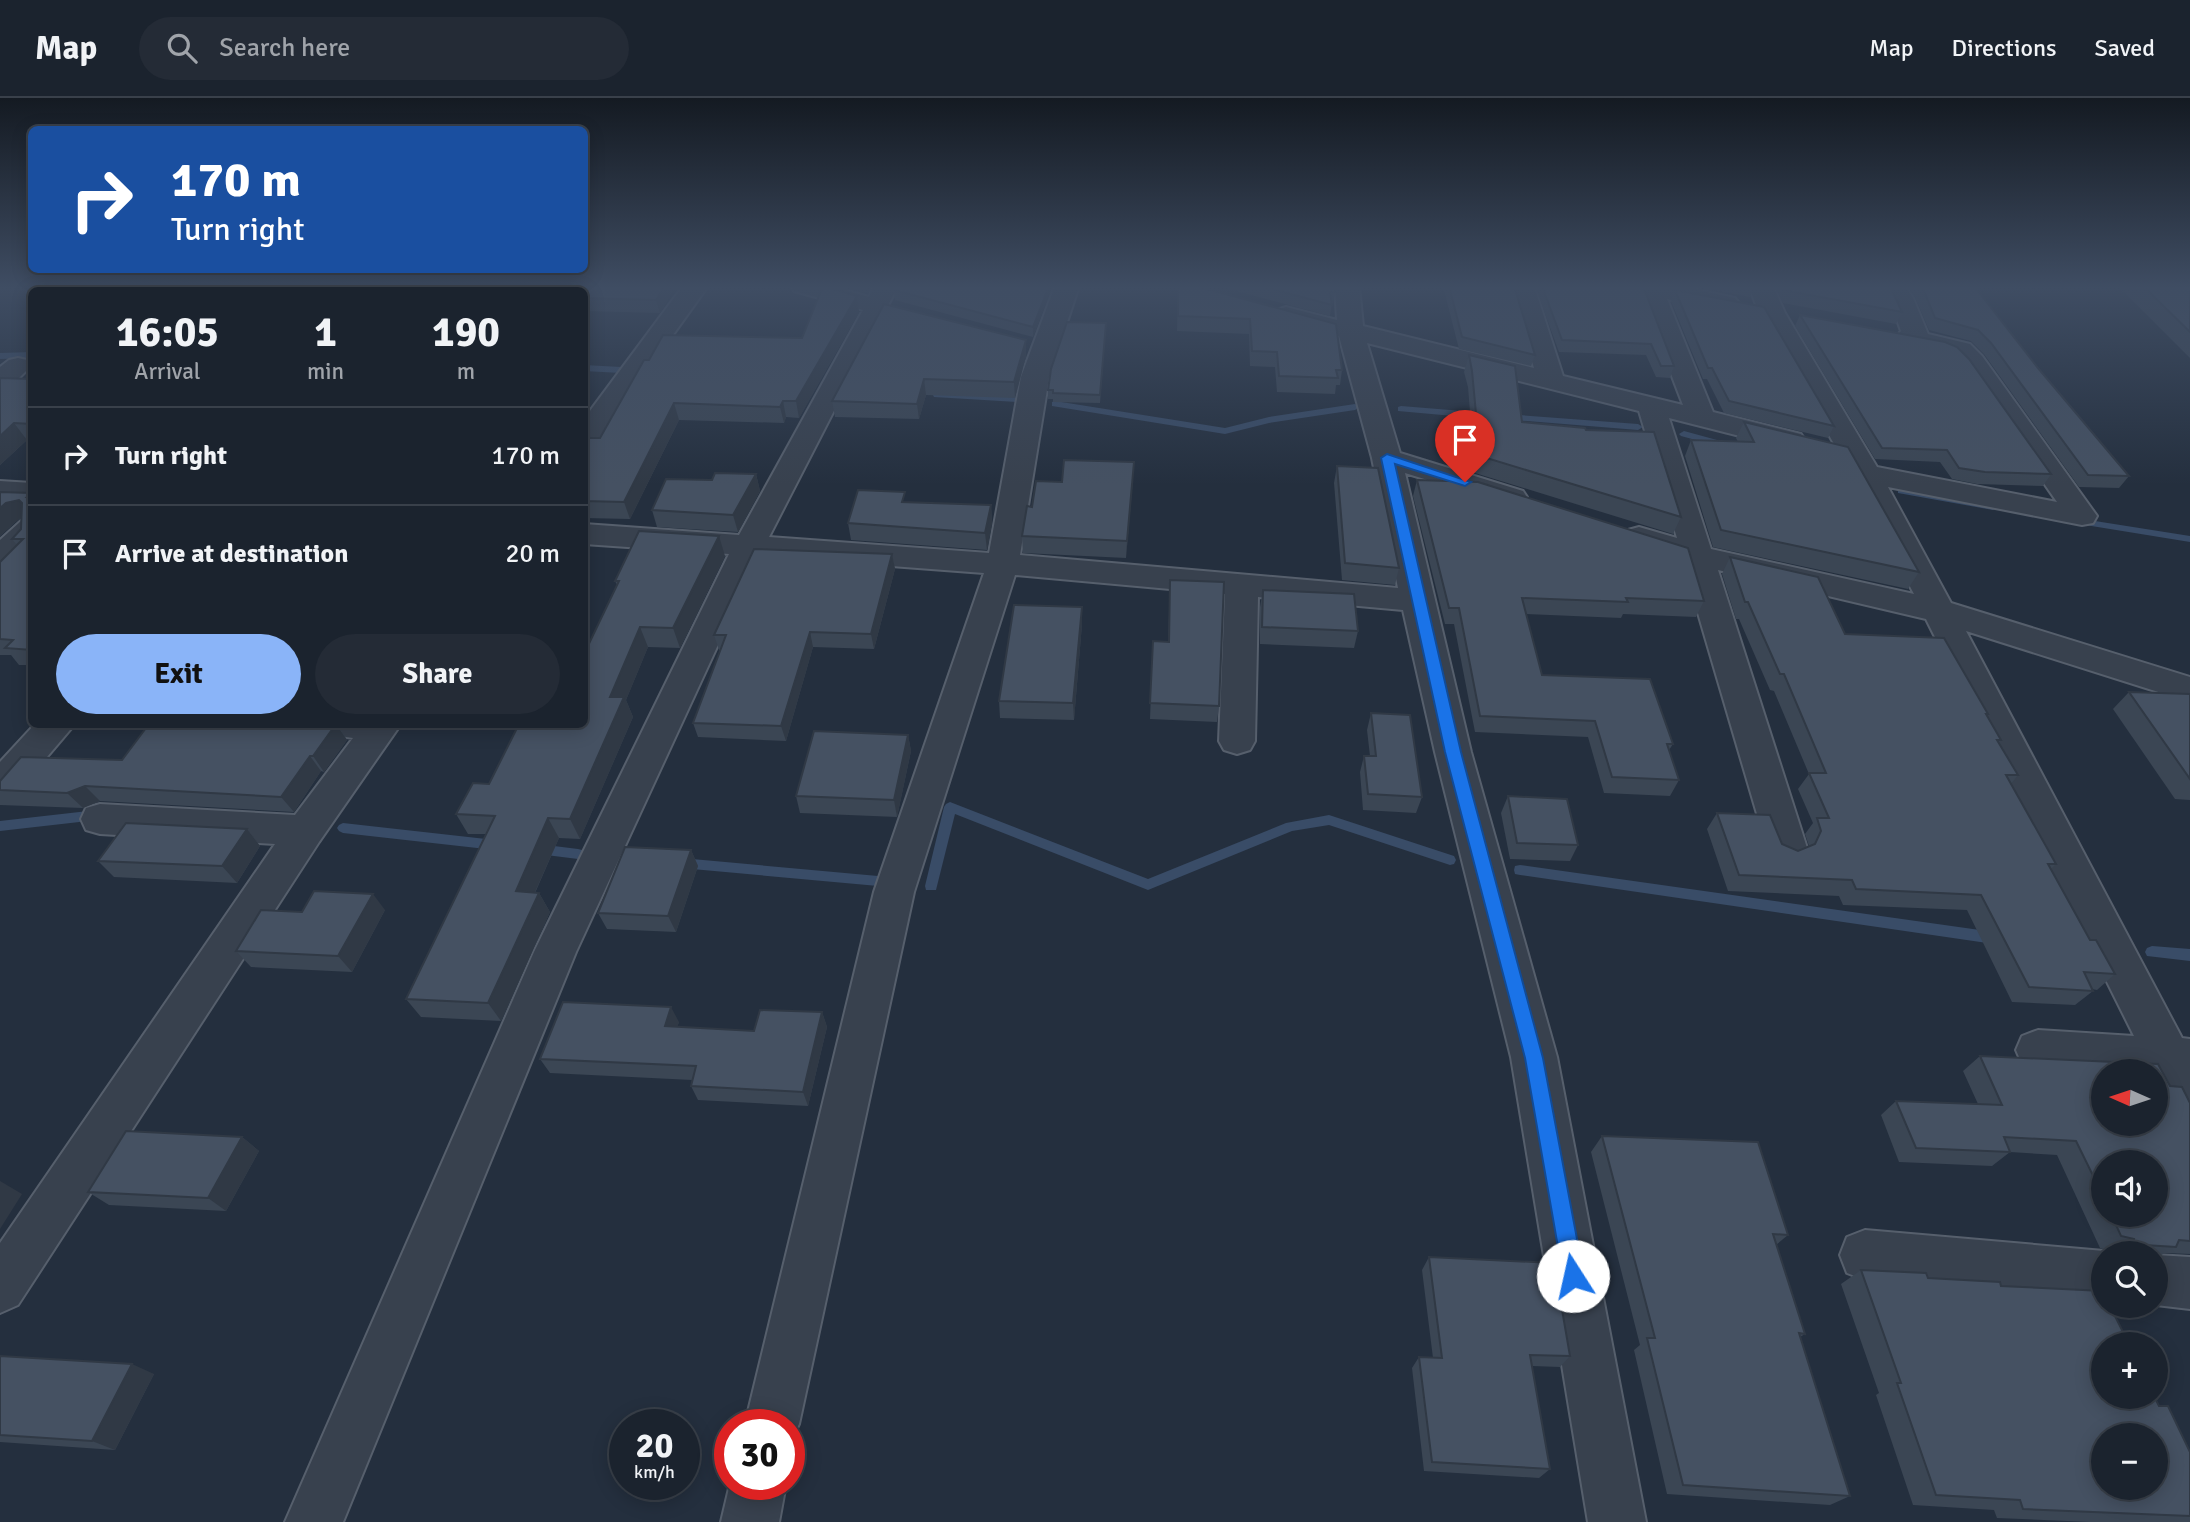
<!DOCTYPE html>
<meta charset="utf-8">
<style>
:root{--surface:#1b232e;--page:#242b36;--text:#f1f3f6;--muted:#a0a4aa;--line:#39404a;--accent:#8ab4f8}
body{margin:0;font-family:Signika,sans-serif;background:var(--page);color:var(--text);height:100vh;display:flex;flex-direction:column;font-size:26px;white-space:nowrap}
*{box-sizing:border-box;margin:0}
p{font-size:23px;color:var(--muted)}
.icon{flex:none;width:38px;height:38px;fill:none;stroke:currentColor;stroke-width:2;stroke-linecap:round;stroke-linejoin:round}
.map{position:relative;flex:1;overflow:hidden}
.side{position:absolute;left:28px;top:189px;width:560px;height:441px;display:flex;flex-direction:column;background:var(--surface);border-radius:10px;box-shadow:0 4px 18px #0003,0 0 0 2px var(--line)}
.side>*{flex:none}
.top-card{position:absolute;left:28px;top:28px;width:560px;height:147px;border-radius:10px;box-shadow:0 4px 18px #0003,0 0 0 2px var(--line);background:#1a4fa0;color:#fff;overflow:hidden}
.needle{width:46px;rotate:273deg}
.buttons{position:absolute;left:2091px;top:961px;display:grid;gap:14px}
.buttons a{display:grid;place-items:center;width:77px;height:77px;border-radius:50%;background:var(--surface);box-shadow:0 4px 18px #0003,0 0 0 2px var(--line);font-size:35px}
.speed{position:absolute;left:609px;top:1311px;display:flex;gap:14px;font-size:35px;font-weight:700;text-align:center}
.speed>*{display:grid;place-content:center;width:91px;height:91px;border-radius:50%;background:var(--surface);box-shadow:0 4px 18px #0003,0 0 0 2px var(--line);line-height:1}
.speed small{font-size:18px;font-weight:400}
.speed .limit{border:10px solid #d22;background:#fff;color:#111}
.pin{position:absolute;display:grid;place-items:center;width:60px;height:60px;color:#fff;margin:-72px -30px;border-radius:50% 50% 50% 0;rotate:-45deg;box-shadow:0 0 7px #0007}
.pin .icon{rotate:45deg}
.me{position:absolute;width:77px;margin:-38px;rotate:350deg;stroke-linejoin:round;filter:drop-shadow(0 0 5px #0008)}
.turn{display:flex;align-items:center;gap:24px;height:147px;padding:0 28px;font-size:32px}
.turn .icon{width:91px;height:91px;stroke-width:2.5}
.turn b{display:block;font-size:49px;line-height:60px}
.eta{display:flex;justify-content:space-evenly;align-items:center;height:119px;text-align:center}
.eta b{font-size:42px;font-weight:700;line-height:49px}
.primary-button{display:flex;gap:14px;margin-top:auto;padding:14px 28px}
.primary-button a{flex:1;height:80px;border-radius:42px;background:var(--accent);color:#111;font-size:28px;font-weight:700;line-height:80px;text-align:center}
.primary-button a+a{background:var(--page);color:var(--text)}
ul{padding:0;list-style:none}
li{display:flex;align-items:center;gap:21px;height:98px;padding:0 28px;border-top:2px solid var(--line)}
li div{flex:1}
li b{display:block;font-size:26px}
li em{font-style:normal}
header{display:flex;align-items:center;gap:42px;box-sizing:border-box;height:98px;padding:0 35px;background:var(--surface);border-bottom:2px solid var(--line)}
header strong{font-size:33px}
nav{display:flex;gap:38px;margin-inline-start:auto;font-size:24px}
.search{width:490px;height:63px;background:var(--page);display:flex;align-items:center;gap:18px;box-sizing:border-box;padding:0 24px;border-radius:38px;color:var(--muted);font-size:26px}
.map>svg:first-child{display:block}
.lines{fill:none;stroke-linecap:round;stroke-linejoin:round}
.stream{fill:#394c67;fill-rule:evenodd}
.minor-casing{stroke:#565f6c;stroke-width:4}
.minor{fill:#38414e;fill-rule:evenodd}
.wall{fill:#3b4654;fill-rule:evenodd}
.shaded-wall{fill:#303945}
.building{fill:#455162;stroke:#303945;stroke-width:2;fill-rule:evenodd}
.route{fill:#1a73e8;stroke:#114b97;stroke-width:2}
</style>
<header>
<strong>Map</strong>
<div class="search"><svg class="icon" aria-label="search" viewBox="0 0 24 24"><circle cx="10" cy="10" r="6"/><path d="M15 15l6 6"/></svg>Search here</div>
<nav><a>Map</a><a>Directions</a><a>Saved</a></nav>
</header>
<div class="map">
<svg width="2190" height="1424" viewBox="0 0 2190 1424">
<rect width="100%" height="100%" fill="#242f3e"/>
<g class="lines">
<!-- stream -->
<g class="stream">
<polygon points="504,188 512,188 508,192 500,192"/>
<polygon points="32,254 32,260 0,261 0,255"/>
<polygon points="584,267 621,269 625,272 621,275 584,273"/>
<polygon points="937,294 1017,298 1021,301 1017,304 934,299 933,297"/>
<polygon points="1055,303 1225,330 1269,319 1355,306 1359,309 1355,312 1269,325 1225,336 1052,308 1052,304"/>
<polygon points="1401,308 1487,315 1491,318 1487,321 1398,313 1398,309"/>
<polygon points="1505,316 1638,326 1643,329 1638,332 1502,321 1502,317"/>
<polygon points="1684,333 1728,345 1730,347 1725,350 1681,338 1679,336"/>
<polygon points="1901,390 1993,406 1998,409 1993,412 1898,395 1898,391"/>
<polygon points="2076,420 2190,438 2190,444 2073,425 2073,421"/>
<polygon points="950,704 1148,781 1286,725 1329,717 1454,758 1456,762 1454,766 1450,767 1329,727 1292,733 1148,792 955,716 936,792 926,792 925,788 944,709 946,706"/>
<polygon points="97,712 101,714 103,717 101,720 97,722 0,733 0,723"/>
<polygon points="343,725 495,742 499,744 501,747 499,750 495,752 343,735 339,733 337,730 339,727"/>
<polygon points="538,746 578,751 582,752 584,756 582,760 578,761 538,756 534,754 532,751 534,748"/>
<polygon points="681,760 878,778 883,779 884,783 883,787 878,788 681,770 677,769 675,765 677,761"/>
<polygon points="1520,767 1994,834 1999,836 2001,840 1999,844 1994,846 1520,777 1515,776 1514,772 1515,768"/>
<polygon points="2152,848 2190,851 2190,863 2147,858 2145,854 2147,850"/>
</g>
<!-- minor casing -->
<g class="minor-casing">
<g id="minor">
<polygon points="683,188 708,188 594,347 584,349 584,321"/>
<polygon points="791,188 830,188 869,199 874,188 898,188 769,439 989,455 1021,279 1055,188 1079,188 1049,279 1020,457 1398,490 1372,360 1339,238 1277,222 1273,217 1277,212 1286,209 1337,222 1335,188 1359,188 1363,228 1534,270 1510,188 1534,188 1563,278 1683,307 1640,195 1633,193 1630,188 1679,188 1735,200 1739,205 1735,210 1726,213 1667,201 1713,314 1801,336 1805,342 1801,348 1791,351 1669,320 1711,451 1914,496 1841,358 1759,215 1749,188 1773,188 1785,215 1877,369 2057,404 1964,270 1952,258 1900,245 1896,239 1901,233 1889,200 1881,188 1905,188 1913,200 1928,236 1970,246 1982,258 2097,418 2093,425 2082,427 1888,389 1951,505 2190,579 2190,604 1966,533 2182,940 2190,941 2190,1030 2174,1024 2156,984 2156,973 2104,973 2104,976 2038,972 2022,966 2016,952 2022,938 2038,932 2134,938 1926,521 1718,472 1807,750 1801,761 1787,766 1773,761 1767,750 1683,464 1628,446 1623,439 1628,432 1639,429 1677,440 1639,313 1367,245 1400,355 1523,393 1527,399 1523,405 1512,408 1405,375 1471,654 1557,959 1646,1424 1588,1424 1511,959 1435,654 1403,512 1258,499 1255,643 1250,652 1237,656 1224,652 1219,643 1225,496 1015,477 914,794 799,1326 789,1346 789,1326 745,1326 874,794 984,475 759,458 576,854 343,1424 285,1424 534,854 729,456 584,446 584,426 739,437 863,212 794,193"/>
<polygon points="18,260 27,262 31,268 10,289 0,291 0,269 9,262"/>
<polygon points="0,383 32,385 32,403 0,401"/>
<polygon points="32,421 32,447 11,466 0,469 0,442 21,423"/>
<polygon points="35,626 75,626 13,699 0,703 0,664"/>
<polygon points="314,626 401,626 319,744 18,1207 0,1215 0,1145 275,746 100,736 86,732 81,721 86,710 100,706 295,717 353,640 319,635"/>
<polygon points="1865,1132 2104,1153 2110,1155 2104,1155 2104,1203 1865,1182 1847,1175 1840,1157 1847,1139"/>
<polygon points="2156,1157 2190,1159 2190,1211 2156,1207"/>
<polygon points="730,1386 786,1386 779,1424 721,1424"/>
</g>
</g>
<!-- minor -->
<use href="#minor" class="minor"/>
</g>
<!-- wall -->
<g class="wall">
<polygon points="513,188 676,188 660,215 584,213 584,192"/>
<polygon points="841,188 872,188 868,195"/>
<polygon points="1052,188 1033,239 895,202 894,192"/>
<polygon points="1178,188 1196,188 1342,272 1340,287 1336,287 1335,296 1277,294 1275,269 1250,268 1249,236 1177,233"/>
<polygon points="1217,188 1335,188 1335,194 1333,205 1332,205 1330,218"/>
<polygon points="1443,188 1514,188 1535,257 1531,268 1459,251"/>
<polygon points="1535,188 1643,188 1674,268 1670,280 1656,279 1646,257 1559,254"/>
<polygon points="1695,188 1754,188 1750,199"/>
<polygon points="1774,188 1890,188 1902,214 1896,226 1783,205"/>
<polygon points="1907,188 1974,188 2038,270 2129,378 2119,390 2079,389 1984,256 1971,243 1929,232 1915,199"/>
<polygon points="2118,188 2190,188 2190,260"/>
<polygon points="1675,192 1834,328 1828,340 1724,315 1707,281 1703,281 1671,203"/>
<polygon points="857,198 859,214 799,320 786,319 784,325 679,322 630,421 584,420 584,340 600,340 649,262 802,240"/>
<polygon points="1800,217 2051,376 2043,388 1977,386 1952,381 1940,364 1875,361 1795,228"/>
<polygon points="1106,225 1100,305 1053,304 1053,301 1048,301 1048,292"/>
<polygon points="1026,242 1026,258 1015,300 926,297 919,321 835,319 832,303"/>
<polygon points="1469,257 1522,324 1586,332 1681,419 1673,436 1475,375 1468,289 1464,274"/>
<polygon points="0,280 32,281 32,342 27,342 0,367"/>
<polygon points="1744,324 1919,474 1908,491 1713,449 1685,358 1691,342 1738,344 1736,340"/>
<polygon points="1337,368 1399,470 1395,487 1342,482 1334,385"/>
<polygon points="756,376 760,393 738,434 657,429 652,412 712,382"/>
<polygon points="1133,381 1126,460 1023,455 1022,438 1032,409 1062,384"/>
<polygon points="1417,382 1704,503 1696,519 1623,516 1621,520 1526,516 1542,577 1673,646 1669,652 1679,682 1670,698 1604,695 1588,639 1475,634 1454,526 1445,526 1413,398"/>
<polygon points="0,394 32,395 32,567 19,567 11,557 0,557 0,464 17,447 12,441 21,431 21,421 19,421 0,438"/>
<polygon points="991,407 992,424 987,452 851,442 848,425"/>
<polygon points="892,456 895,471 874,551 813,549 786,643 698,639 693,625 721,552 719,552 714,537"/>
<polygon points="725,458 680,550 648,549 626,602 633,619 580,741 559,740 535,795 539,795 550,814 501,923 421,919 406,901 486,736 468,736 456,716 489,686 584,626 617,487 615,483"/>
<polygon points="1730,459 1845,536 1988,616 1987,618 2001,642 1999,644 2018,677 2011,686 2056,766 2051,771 2090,842 2115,876 2097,892 2092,891 2093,893 2075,907 2012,904 1967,812 1843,807 1839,798 1728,793 1707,731 1717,715 1782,746 1798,753 1809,748 1805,736 1813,725 1798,691 1809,676 1774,593 1770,592 1739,521 1736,521 1722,476"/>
<polygon points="1170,482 1219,608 1217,624 1150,621 1153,543 1168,544"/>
<polygon points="1263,492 1358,533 1354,550 1260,546 1260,509"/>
<polygon points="1082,509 1082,526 1074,622 1000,620 999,603"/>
<polygon points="2129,594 2190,596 2190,702 2175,701 2113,611"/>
<polygon points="1371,615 1422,699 1416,715 1363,712 1360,674 1364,658 1370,658 1367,632"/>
<polygon points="149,626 337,626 347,642 324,674 321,673 294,714 100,703 83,710 0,707 0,683 122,662"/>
<polygon points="908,637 911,653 897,719 800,715 796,698"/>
<polygon points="1508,698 1578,747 1570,763 1510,761 1501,715"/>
<polygon points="247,731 260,748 237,785 114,779 98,763"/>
<polygon points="691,752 698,768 676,834 607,831 598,815"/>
<polygon points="385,812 352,874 251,869 236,853 302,814"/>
<polygon points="822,914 827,929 808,1008 698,1002 691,988 692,982 550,975 540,961 679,924 677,929 754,933"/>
<path d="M1980,958L2170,988L2190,1005V1156L2165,1155L2156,1160V1155H2112V1154L2100,1150L2057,1057L2010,1054L1992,1068L1899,1064L1881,1017L1896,1003L1978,1006L1963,973ZM2104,1064L2156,1116H2104Z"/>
<polygon points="1602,1038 1788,1137 1776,1147 1805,1236 1800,1239 1850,1398 1830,1407 1667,1396 1634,1252 1640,1247 1591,1054"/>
<polygon points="242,1039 259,1053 226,1113 109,1107 88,1094"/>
<polygon points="1429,1159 1570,1258 1560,1269 1532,1268 1550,1371 1539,1380 1424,1373 1412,1270 1419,1259 1433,1260 1422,1172"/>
<polygon points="1861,1172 2001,1188 2159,1308 2190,1354 2190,1424 2090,1424 1997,1420 1994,1412 1913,1407 1876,1297 1879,1295 1841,1186"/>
<polygon points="0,1258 154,1276 115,1352 0,1344"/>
</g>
<!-- shaded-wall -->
<g class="shaded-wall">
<polygon points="665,188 676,188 660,215 656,202"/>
<polygon points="867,188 872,188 868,195"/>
<polygon points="1049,188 1052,188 1033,239 1033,229"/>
<polygon points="857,198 859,214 799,320 796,303"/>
<polygon points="1026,242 1026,258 1015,300 1014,284"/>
<polygon points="924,281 926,297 919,321 917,306"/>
<polygon points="783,303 786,319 784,325 780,309"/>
<polygon points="674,305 679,322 630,421 624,404"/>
<polygon points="14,325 27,342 0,367 0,338"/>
<polygon points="1134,364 1133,381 1126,460 1127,443"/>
<polygon points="756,376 760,393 738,434 733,417"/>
<polygon points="19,402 32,418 19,421 0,438 0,410 6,405"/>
<polygon points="991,407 992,424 987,452 985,435"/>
<polygon points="719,438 725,458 680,550 673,530"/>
<polygon points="892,456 895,471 874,551 871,536"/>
<polygon points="1082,509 1082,526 1074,622 1073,605"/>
<polygon points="640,529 648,549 626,602 633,619 580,741 570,721 610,599"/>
<polygon points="810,534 813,549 786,643 781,628"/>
<polygon points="336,626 347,642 324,674 313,658"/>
<polygon points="908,637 911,653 897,719 894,702"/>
<polygon points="310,658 321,673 294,714 281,699"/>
<polygon points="85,688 100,703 83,710 67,695"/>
<polygon points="548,720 559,740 527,812 516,793"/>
<polygon points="247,731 260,748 237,785 222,768"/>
<polygon points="691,752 698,768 676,834 668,818"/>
<polygon points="539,795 550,814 501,923 488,905"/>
<polygon points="373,796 385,812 352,874 338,858"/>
<polygon points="671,909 679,924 673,943 665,928"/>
<polygon points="822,914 827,929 808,1008 803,994"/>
<polygon points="242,1039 259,1053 226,1113 208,1100"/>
<polygon points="0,1083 22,1096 0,1131"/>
<polygon points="132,1266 154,1276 115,1352 92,1343"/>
</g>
<!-- building -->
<g class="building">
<polygon points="513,188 665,188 656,202 584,200 584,192 509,192"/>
<polygon points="823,188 857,198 796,303 783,303 780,309 674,305 624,404 584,403 584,340 600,340 644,262 649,262 663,237 802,240"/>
<polygon points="896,188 1049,188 1033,229 894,192"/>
<polygon points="1178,188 1196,188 1336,226 1342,272 1336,272 1338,280 1279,278 1277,254 1252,253 1250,221 1178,218"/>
<polygon points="1260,188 1335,188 1335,194 1330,194 1332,207"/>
<polygon points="1449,188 1514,188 1535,257 1462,239"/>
<polygon points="1542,188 1643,188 1674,268 1661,268 1651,246 1562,242"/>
<polygon points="1785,188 1890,188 1902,214 1788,193"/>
<polygon points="1922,188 1974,188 2038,270 2129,378 2088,377 1991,245 1978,232 1935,220"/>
<polygon points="2143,188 2190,188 2190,234"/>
<polygon points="1675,192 1764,209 1834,328 1729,303 1712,270 1708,270"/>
<polygon points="884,206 1026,242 1014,284 924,281 917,306 832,303"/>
<polygon points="1800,217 1945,244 1957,249 1969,261 2051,376 1985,374 1959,370 1947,352 1882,350"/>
<polygon points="1067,224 1106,225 1100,297 1053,295 1053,292 1048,292 1051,271"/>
<polygon points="1469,257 1515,268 1522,324 1585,330 1586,332 1654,334 1681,419 1480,358 1472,273"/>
<polygon points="0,280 32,281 32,326 14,325 0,338"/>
<polygon points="1744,324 1848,349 1919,474 1721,432 1691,342 1754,344"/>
<polygon points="1064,362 1134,364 1127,443 1022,438 1027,408 1032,409 1036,383 1062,384"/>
<polygon points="1337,368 1378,370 1399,470 1345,465"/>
<polygon points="715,375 756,376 733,417 652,412 666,381 712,382"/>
<polygon points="1417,382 1478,384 1688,450 1704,503 1626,500 1628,504 1522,500 1542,577 1650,581 1673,646 1667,646 1679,682 1612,679 1595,623 1480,618 1459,510 1449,510"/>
<polygon points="858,392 905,394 902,404 991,407 985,435 848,425"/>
<polygon points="0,394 31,395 27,399 32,399 32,552 5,550 13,542 0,541 0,464 23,441 12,441 21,431 22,405 19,402 6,405 0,410"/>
<polygon points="639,433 719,438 673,530 640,529 610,599 624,599 570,721 548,720 516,793 539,795 488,905 406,901 495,718 456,716 473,685 489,686 519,626 584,626 584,556 619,483 615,483"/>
<polygon points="754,451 892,456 871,536 810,534 781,628 693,625 726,537 714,537"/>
<polygon points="1730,459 1818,479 1845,536 1944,540 1988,616 1986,616 2001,642 1997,642 2018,677 2006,677 2056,766 2048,766 2090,842 2096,842 2115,876 2084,874 2093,893 2029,889 1981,797 1856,791 1852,782 1739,777 1717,715 1770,717 1782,746 1798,753 1815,746 1821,733 1817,720 1829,720 1809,675 1826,675 1784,576 1780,576 1748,504 1745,504"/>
<polygon points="1170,482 1224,484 1219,608 1150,605 1153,543 1169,544"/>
<polygon points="1263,492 1354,496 1358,533 1262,529"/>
<polygon points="1014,507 1082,509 1073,605 999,603"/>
<polygon points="2129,594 2190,596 2190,681"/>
<polygon points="1371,615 1410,617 1422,699 1368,696 1364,658 1376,658"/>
<polygon points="149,626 336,626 313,658 310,658 281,699 85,688 67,695 0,692 0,683 21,659 122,662"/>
<polygon points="814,633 908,637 894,702 796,698"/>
<polygon points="1508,698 1567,701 1578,747 1517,745"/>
<polygon points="126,725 247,731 222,768 98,763"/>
<polygon points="625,749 691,752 668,818 598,815"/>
<polygon points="314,793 373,796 338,858 236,853 261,812 302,814"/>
<polygon points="563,904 671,909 665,928 754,933 760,912 822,914 803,994 691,988 696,968 540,961"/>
<path d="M1980,958L2158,966L2170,988L2182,989L2190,1005V1143L2179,1142L2176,1149L2128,1146L2133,1145L2134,1141L2121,1138L2111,1116H2156V1064H2104V1100L2076,1043L2004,1039L2010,1054L1916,1050L1896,1003L2002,1007ZM2104,973H2156V1026H2104Z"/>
<polygon points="126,1033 242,1039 208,1100 88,1094"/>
<polygon points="1602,1038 1758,1044 1788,1137 1773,1136 1805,1236 1799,1235 1850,1398 1683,1387 1647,1240 1655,1240"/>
<polygon points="1429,1159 1554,1165 1570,1258 1530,1257 1550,1371 1432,1364 1419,1259 1442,1260"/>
<path d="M1861,1172L1926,1175L1928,1180L2000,1184L2001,1188L2103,1193L2104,1208H2110L2129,1246H2104V1298H2154L2159,1308H2168L2190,1354V1418L2023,1411L2020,1402L1936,1397L1897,1285H1901ZM2104,1337H2156V1390H2104Z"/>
<polygon points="0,1258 132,1266 92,1343 0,1337"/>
</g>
<!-- sky -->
<linearGradient id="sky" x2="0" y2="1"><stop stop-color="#141a22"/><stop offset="0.49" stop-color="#3f4d63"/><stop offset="1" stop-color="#3f4d63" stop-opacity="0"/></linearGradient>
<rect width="2190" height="387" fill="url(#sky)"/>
<!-- route -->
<polygon class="route" points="1387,356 1471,384 1465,388 1395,366 1461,654 1543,960 1584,1178 1581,1186 1573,1189 1566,1186 1563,1178 1525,960 1445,654 1381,360"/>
</svg>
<div class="buttons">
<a><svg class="needle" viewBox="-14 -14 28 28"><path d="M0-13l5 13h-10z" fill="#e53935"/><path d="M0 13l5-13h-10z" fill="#a0a4aa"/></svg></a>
<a><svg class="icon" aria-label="sound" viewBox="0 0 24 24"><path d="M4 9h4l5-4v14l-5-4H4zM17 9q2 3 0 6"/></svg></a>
<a><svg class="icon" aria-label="search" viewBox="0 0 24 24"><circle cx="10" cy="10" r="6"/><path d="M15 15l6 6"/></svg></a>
<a>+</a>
<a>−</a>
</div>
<div class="speed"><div>20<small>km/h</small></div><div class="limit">30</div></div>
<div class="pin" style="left:1465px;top:384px;background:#d93025"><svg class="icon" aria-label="arrive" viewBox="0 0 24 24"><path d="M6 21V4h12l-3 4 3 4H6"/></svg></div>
<svg class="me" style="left:1573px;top:1178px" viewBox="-20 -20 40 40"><circle r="19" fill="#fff"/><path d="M0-13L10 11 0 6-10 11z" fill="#1a73e8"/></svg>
<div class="top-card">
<div class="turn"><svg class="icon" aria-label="right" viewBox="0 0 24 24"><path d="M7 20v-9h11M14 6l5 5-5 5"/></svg><div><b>170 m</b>Turn right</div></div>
</div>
<section class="side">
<div class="eta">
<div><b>16:05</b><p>Arrival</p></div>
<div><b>1</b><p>min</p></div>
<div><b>190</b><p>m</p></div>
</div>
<ul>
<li><svg class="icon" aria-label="right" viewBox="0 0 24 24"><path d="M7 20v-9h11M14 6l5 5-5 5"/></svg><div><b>Turn right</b></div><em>170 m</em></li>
<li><svg class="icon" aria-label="arrive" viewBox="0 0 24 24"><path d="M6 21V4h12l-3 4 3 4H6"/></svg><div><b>Arrive at destination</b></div><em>20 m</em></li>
</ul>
<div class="primary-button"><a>Exit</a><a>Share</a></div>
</section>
</div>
